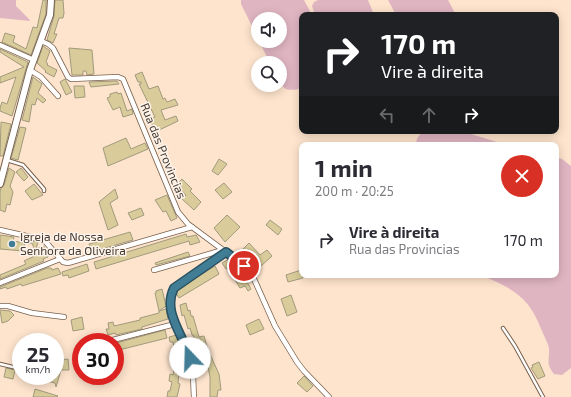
<!DOCTYPE html>
<html lang="pt">
<meta charset="utf-8">
<style>
:root{--surface:#fff;--page:#f7f7f7;--text:#2b2b33;--muted:#7c7c81}
body{margin:0;font-family:"Exo 2",sans-serif;background:var(--page);color:var(--text);height:100vh;display:flex;flex-direction:column;font-size:15px;white-space:nowrap}
*{box-sizing:border-box;margin:0}
p{font-size:13px;color:var(--muted)}
.icon{flex:none;width:22px;height:22px;fill:none;stroke:currentColor;stroke-width:2;stroke-linecap:round;stroke-linejoin:round}
.map{position:relative;flex:1;overflow:hidden}
.side{position:absolute;left:299px;top:142px;width:260px;height:136px;display:flex;flex-direction:column;background:var(--surface);border-radius:8px;box-shadow:0 2px 10px #0003}
.side>*{flex:none}
.hud{position:absolute;left:299px;top:12px;width:260px;height:122px;border-radius:8px;box-shadow:0 2px 10px #0003;background:#202124;color:#fff;overflow:hidden}
.tools{position:absolute;left:251px;top:12px;display:grid;gap:8px}
.tools a{display:grid;place-items:center;width:36px;height:36px;border-radius:50%;background:var(--surface);box-shadow:0 2px 10px #0003;font-size:20px}
.speed{position:absolute;left:12px;top:333px;display:flex;gap:8px;font-size:20px;font-weight:700;text-align:center}
.speed>*{display:grid;place-content:center;width:52px;height:52px;border-radius:50%;background:var(--surface);box-shadow:0 2px 10px #0003;line-height:1}
.speed small{font-size:10px;font-weight:400}
.speed .limit{border:6px solid #d22;background:#fff;color:#111}
.pin{position:absolute;display:grid;place-items:center;width:34px;height:34px;color:#fff;margin:-17px;border:2px solid #fff;border-radius:50%;box-shadow:0 1px 4px #0007}
.me{position:absolute;width:44px;margin:-22px;rotate:339deg;stroke-linejoin:round;filter:drop-shadow(0 0 3px #0008)}
.turn{display:flex;align-items:center;gap:14px;height:84px;padding:0 16px;font-size:18px}
.turn .icon{width:52px;height:52px;stroke-width:2.5}
.turn b{display:block;font-size:28px;line-height:34px}
.lanes{display:flex;align-items:center;height:38px;padding:0 16px;background:#0003;justify-content:center;gap:20px;direction:ltr}
.lanes .off{opacity:.35}
.round{display:grid;place-items:center;flex:none;width:42px;height:42px;border-radius:21px;background:var(--page)}
.head{display:flex;align-items:center;justify-content:space-between;height:68px;padding:0 16px}
h1{font-size:24px;font-weight:700;line-height:30px}
ul{padding:0;list-style:none}
li{display:flex;align-items:center;gap:12px;height:60px;padding:0 16px}
li div{flex:1}
li b{display:block;font-size:15px}
li em{font-style:normal}
.map>svg:first-child{display:block}
.green{fill:#e0b5c2}
.building{fill:#d9cc9a;stroke:#a19a7d}
.lines{fill:none;stroke-linecap:round;stroke-linejoin:round}
.service-casing{stroke:#78614e;stroke-width:4.5}
.minor-casing{stroke:#78614e;stroke-width:6}
.tertiary-casing{stroke:#78614e;stroke-width:8}
.service{stroke:#fff;stroke-width:2.5}
.minor{stroke:#fff;stroke-width:4.5}
.tertiary{stroke:#fff;stroke-width:6}
.route-casing{stroke:#2a5160;stroke-width:10}
.route{stroke:#417d94;stroke-width:7}
.poi-dot{fill:#417d94;stroke:#fff4eb;stroke-width:1.5}
.labels{text-anchor:middle;stroke-width:3;stroke-linejoin:round;paint-order:stroke}
.street-label{font-size:12px;fill:#453b32;stroke:#fff4eb}
.poi-label{font-size:12px;fill:#453b32;stroke:#fff4eb;text-anchor:start}
</style>
<div class="map">
<svg width="571" height="397" viewBox="0 0 571 397">
<rect width="100%" height="100%" fill="#fee4cd"/>
<!-- green -->
<g class="green">
<polygon points="0,0 16,0 16,6 29,19 30,21 0,18"/>
<path d="M241,0H304L312,15H302V88C278,95 280,81 280,63H270L259,41H280V19H258V38L241,4Z"/>
<polygon points="318,0 368,0 374,15 315,15 312,6 314,2"/>
<polygon points="388,0 448,0 456,15 396,15"/>
<path d="M426,131H461L507,145H416C416,138 419,134 426,131Z"/>
<path d="M556,157L562,159L571,166V368L562,375L554,374C545,362 550,361 549,348C548,343 544,336 542,331C529,296 513,289 481,275H556Z"/>
</g>
<!-- building -->
<g class="building">
<polygon points="43,0 46,0 46,14 31,55 2,42 5,33 15,36 13,42 26,49 33,27 37,28"/>
<polygon points="55,0 63,0 64,13 63,18 59,18 54,34 57,34 53,43 47,40 54,16"/>
<polygon points="43,46 50,51 46,62 48,64 47,65 57,70 54,77 45,72 46,71 37,63"/>
<polygon points="69,48 92,50 94,74 87,75 86,71 83,71 83,75 72,75"/>
<polygon points="0,49 28,62 12,116 0,111 0,108 2,102 7,104 16,77 0,83 0,77 24,67 0,52"/>
<polygon points="142,72 149,89 158,86 163,99 165,98 167,102 175,99 178,105 161,110 165,120 176,116 178,121 155,132 150,119 155,117 139,84 141,84 141,82 138,82 135,75"/>
<polygon points="33,77 42,84 38,93 46,100 43,103 37,98 35,105 32,104 29,122 22,120"/>
<polygon points="65,79 72,92 66,95 60,82"/>
<polygon points="117,81 119,84 91,87 89,82"/>
<polygon points="74,86 84,86 85,97 75,98"/>
<polygon points="117,92 118,94 121,93 127,111 132,109 133,114 123,117 120,107 113,110 107,98 110,97 110,94"/>
<polygon points="1,122 11,124 3,156 0,156"/>
<polygon points="20,127 26,128 18,160 11,158"/>
<polygon points="126,138 131,149 145,143 148,149 108,166 103,148"/>
<polygon points="219,159 227,164 218,175 212,171"/>
<polygon points="9,168 15,172 10,186 13,192 10,205 7,204 5,212 0,210 0,192 1,188 4,185"/>
<polygon points="21,168 28,177 24,181 16,172"/>
<polygon points="182,179 192,189 190,191 201,202 194,210 182,199 186,195 176,186"/>
<polygon points="224,183 232,192 223,199 215,190"/>
<polygon points="34,184 43,195 32,200 25,191"/>
<polygon points="115,189 118,198 110,203 118,225 108,230 99,202"/>
<polygon points="167,195 177,218 171,221 166,211 163,212 155,200"/>
<polygon points="141,208 144,215 132,220 128,213"/>
<polygon points="227,215 240,227 225,242 214,228"/>
<polygon points="270,220 282,229 278,235 266,225"/>
<polygon points="130,232 133,240 91,252 89,244"/>
<polygon points="186,234 187,237 196,235 200,242 190,245 189,241 96,269 94,262"/>
<polygon points="0,235 14,237 13,241 25,243 23,251 0,249"/>
<polygon points="27,240 38,242 36,249 44,246 48,257 43,259 44,261 0,279 0,275 26,264 24,261 39,254 36,253 32,243 28,244"/>
<polygon points="249,243 260,255 267,250 272,256 261,266 251,254 247,258 241,251"/>
<polygon points="188,252 190,256 156,265 155,263"/>
<polygon points="229,259 233,265 235,264 237,265 251,289 248,291 245,286 240,288 228,268 226,269 222,263"/>
<polygon points="87,264 89,271 69,278 68,275 63,276 62,272"/>
<polygon points="215,266 219,274 179,298 176,293 180,288"/>
<polygon points="47,268 51,268 52,270 58,268 61,274 22,286 21,284 7,289 6,287 0,289 0,287"/>
<polygon points="301,270 303,278 288,282 286,275"/>
<polygon points="162,289 166,306 159,311 155,293 156,293 156,291"/>
<polygon points="291,295 297,312 287,316 281,299"/>
<polygon points="186,303 188,311 190,310 191,316 193,316 199,337 204,336 208,350 219,374 221,390 218,390 217,397 210,397 210,377 208,367 206,368 193,335 192,335 190,328 188,329 184,315 182,316 180,305"/>
<polygon points="166,309 168,319 142,327 142,329 116,335 115,333 108,335 106,329 109,329 108,323 113,322 114,326 140,320 140,318 159,313 159,311"/>
<polygon points="0,310 10,311 14,315 8,321 2,323"/>
<polygon points="82,317 84,329 73,331 71,320"/>
<polygon points="259,319 264,329 250,335 246,325"/>
<polygon points="165,330 167,338 115,351 115,344 116,343"/>
<polygon points="177,335 183,348 185,360 181,374 179,373 178,383 180,384 177,397 167,397 168,391 170,391 172,382 169,381 170,374 173,375 177,353 175,353 173,342 170,342 169,337"/>
<polygon points="55,348 58,348 59,360 68,359 69,370 61,370 56,387 55,383 47,381 48,376 55,376"/>
<polygon points="539,362 545,376 538,379 531,368 533,367 532,365"/>
<polygon points="6,368 15,370 13,379 4,377"/>
<polygon points="304,376 313,386 307,392 297,383"/>
<polygon points="35,389 58,396 57,397 33,397"/>
</g>
<g class="lines">
<!-- service casing -->
<g class="service-casing">
<g id="service">
<polyline points="7,160 23,165 44,189 44,191"/>
<polyline points="503,328 515,346 543,397"/>
<polyline points="0,364 21,369"/>
</g>
</g>
<!-- minor casing -->
<g class="minor-casing">
<g id="minor">
<polyline points="41,41 48,44 53,48 68,77 71,79 118,77 123,79 178,212 188,224 250,270 275,326 297,362 304,371 329,397"/>
<polyline points="0,45 34,60"/>
<polyline points="30,70 41,77 58,96"/>
<polyline points="0,230 44,240 63,262 68,263 192,227"/>
<polyline points="154,270 223,250"/>
<polyline points="0,283 60,259"/>
<polyline points="0,306 8,306 32,313 64,317"/>
<polyline points="89,342 93,338 96,338 100,342"/>
<polyline points="105,342 175,324"/>
<path d="M194,397C193,384 194,370 190,357C185,337 160,309 174,289C180,280 215,260 227,252"/>
</g>
</g>
<!-- tertiary casing -->
<g class="tertiary-casing">
<polyline id="tertiary" points="0,184 30,70 50,15 51,0"/>
</g>
<!-- service -->
<use href="#service" class="service"/>
<!-- minor -->
<use href="#minor" class="minor"/>
<!-- tertiary -->
<use href="#tertiary" class="tertiary"/>
</g>
<g class="lines">
<!-- route casing -->
<g class="route-casing">
<path id="route" d="M190,358C183,334 162,312 174,288L226,252L244,266"/>
</g>
<!-- route -->
<use href="#route" class="route"/>
</g>
<!-- markers -->
<circle class="poi-dot" cx="12" cy="244" r="4"/>
<g class="labels">
<!-- street labels -->
<g class="street-label">
<text transform="translate(163 151) rotate(68)" y="4">Rua das Provincias</text>
</g>
<!-- poi labels -->
<g class="poi-label">
<text x="20" y="241">Igreja de Nossa<tspan x="20" dy="14">Senhora da Oliveira</tspan></text>
</g>
</g>
</svg>
<div class="tools">
<a><svg class="icon" aria-label="sound" viewBox="0 0 24 24"><path d="M4 9h4l5-4v14l-5-4H4zM17 9q2 3 0 6"/></svg></a>
<a><svg class="icon" aria-label="search" viewBox="0 0 24 24"><circle cx="10" cy="10" r="6"/><path d="M15 15l6 6"/></svg></a>
</div>
<div class="speed"><div>25<small>km/h</small></div><div class="limit">30</div></div>
<div class="pin" style="left:244px;top:266px;background:#d93025"><svg class="icon" aria-label="arrive" viewBox="0 0 24 24"><path d="M6 21V4h12l-3 4 3 4H6"/></svg></div>
<svg class="me" style="left:190px;top:358px" viewBox="-20 -20 40 40"><circle r="19" fill="#fff"/><path d="M0-13L10 11 0 6-10 11z" fill="#417d94"/></svg>
<div class="hud">
<div class="turn"><svg class="icon" aria-label="right" viewBox="0 0 24 24"><path d="M7 20v-9h11M14 6l5 5-5 5"/></svg><div><b>170 m</b>Vire à direita</div></div>
<div class="lanes"><svg class="icon off" aria-label="left" viewBox="0 0 24 24"><path d="M17 20v-9H6M10 6l-5 5 5 5"/></svg><svg class="icon off" aria-label="ahead" viewBox="0 0 24 24"><path d="M12 20V5M6 11l6-6 6 6"/></svg><svg class="icon" aria-label="right" viewBox="0 0 24 24"><path d="M7 20v-9h11M14 6l5 5-5 5"/></svg></div>
</div>
<section class="side">
<div class="head"><div><h1>1 min</h1><p>200 m · 20:25</p></div><a class="round" style="background:#d93025;color:#fff"><svg class="icon" aria-label="close" viewBox="0 0 24 24"><path d="M6 6l12 12M18 6L6 18"/></svg></a></div>
<ul>
<li><svg class="icon" aria-label="right" viewBox="0 0 24 24"><path d="M7 20v-9h11M14 6l5 5-5 5"/></svg><div><b>Vire à direita</b><p>Rua das Provincias</p></div><em>170 m</em></li>
</ul>
</section>
</div>
